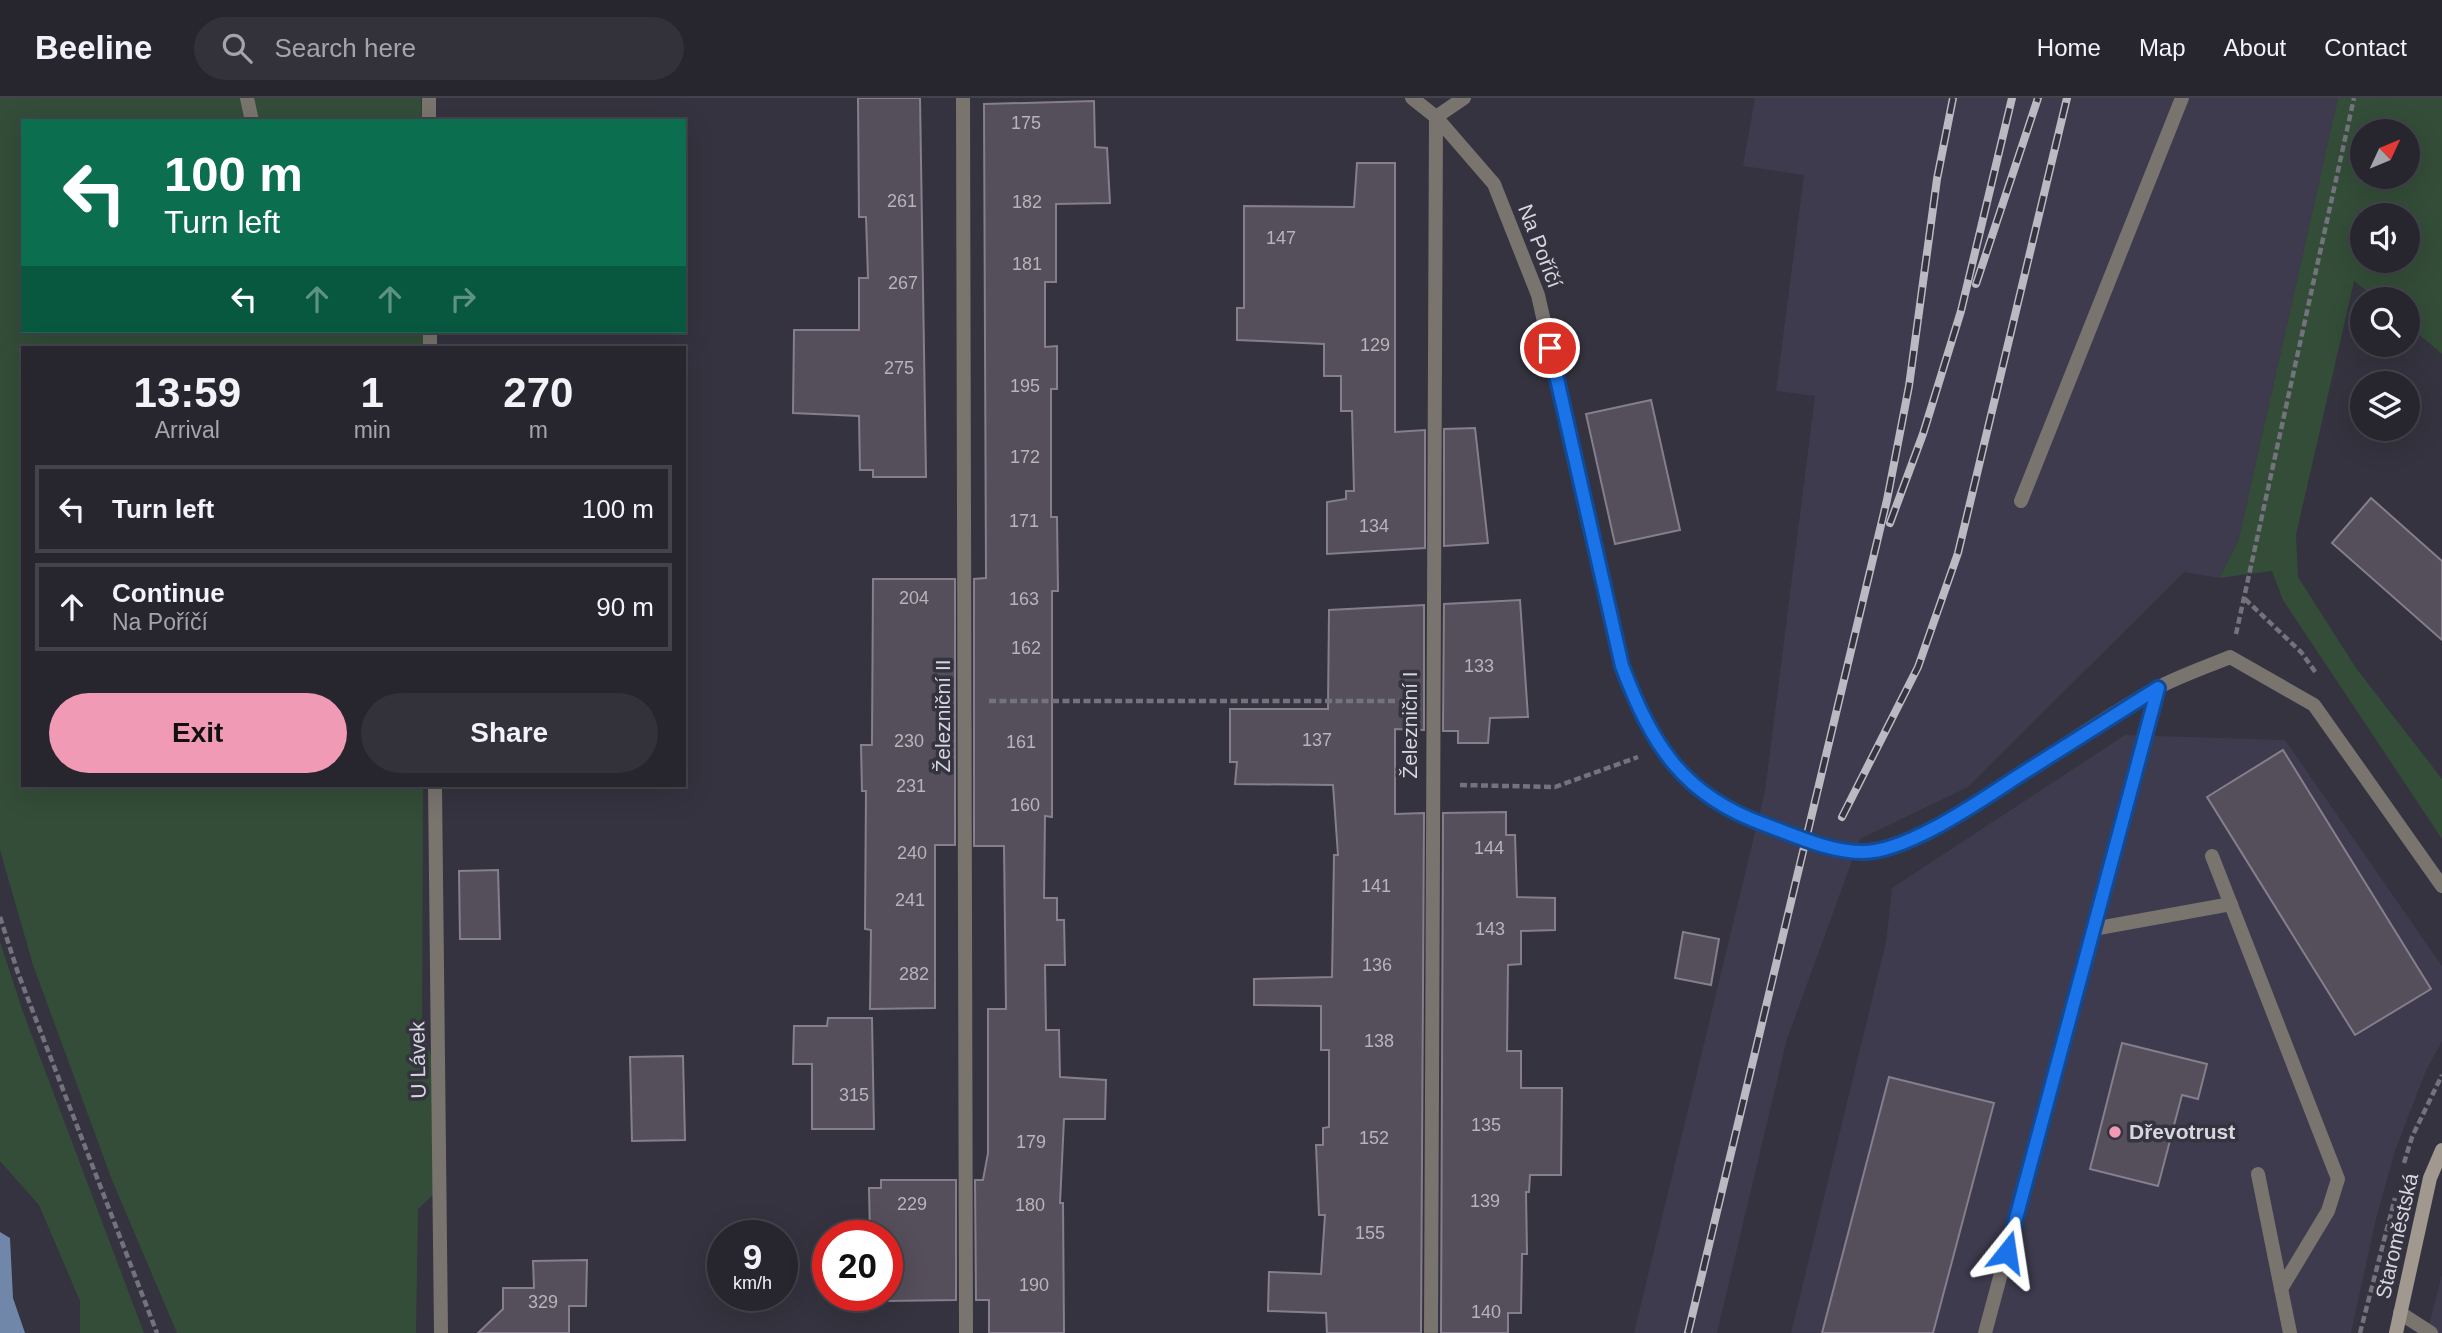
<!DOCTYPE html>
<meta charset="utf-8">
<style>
:root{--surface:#27262f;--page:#33323b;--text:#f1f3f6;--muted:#a4a5aa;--line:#43434b;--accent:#f09ab6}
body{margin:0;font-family:Arial,sans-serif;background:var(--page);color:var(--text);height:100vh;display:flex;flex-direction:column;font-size:26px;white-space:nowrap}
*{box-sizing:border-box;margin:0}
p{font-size:23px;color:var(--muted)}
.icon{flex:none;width:38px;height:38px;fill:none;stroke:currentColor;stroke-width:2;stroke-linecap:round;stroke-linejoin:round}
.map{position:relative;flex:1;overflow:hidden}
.drawer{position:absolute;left:21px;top:248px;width:665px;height:441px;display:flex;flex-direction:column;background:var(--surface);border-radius:0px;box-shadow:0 7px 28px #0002,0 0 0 2px var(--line)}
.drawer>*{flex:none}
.hud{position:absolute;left:21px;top:21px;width:665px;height:214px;border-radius:0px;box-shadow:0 7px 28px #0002,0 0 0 2px var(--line);background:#0b6e4f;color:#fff;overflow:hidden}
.needle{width:46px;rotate:46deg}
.fabs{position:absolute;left:2350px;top:21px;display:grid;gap:14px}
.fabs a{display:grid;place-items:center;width:70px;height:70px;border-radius:50%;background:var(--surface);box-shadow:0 7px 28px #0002,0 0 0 2px var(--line);font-size:35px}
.speed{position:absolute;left:707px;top:1122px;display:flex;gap:14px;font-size:35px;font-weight:700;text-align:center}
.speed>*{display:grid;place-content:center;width:91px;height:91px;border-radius:50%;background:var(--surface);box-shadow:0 7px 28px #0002,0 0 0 2px var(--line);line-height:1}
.speed small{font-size:18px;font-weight:400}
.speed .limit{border:10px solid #d22;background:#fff;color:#111}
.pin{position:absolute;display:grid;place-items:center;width:60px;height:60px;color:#fff;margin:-30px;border:4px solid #fff;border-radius:50%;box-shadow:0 2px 7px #0007}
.me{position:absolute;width:77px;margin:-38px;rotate:15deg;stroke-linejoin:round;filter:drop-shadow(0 0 5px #0008)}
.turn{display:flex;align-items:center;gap:24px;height:147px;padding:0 28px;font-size:32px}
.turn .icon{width:91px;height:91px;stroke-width:2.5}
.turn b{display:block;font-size:49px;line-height:60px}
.lanes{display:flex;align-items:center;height:66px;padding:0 28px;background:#0003;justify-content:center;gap:35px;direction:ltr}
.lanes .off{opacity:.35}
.eta{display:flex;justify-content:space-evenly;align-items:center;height:119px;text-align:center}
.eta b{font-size:42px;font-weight:800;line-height:49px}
.cta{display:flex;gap:14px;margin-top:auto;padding:14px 28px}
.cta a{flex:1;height:80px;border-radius:42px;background:var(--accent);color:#111;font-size:28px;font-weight:800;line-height:80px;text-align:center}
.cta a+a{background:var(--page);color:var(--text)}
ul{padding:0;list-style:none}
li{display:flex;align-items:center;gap:21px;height:88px;margin:0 14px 10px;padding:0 14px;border:4px solid var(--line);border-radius:0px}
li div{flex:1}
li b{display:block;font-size:26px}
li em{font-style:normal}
header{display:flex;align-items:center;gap:42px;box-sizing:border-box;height:98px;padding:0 35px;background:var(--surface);border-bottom:2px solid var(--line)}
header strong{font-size:33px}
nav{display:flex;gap:38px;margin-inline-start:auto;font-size:24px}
.search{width:490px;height:63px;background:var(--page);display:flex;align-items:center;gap:18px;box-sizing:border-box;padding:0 24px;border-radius:38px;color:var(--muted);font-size:26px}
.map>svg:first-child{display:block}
.built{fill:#3d3b4d}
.green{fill:#334d38;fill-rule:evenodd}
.water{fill:#7187a9}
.building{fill:#554e5b;stroke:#867e8c;stroke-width:2}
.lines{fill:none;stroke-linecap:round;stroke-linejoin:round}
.path{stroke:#73737d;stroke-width:4.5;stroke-dasharray:7 3.5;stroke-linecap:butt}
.service{stroke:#7a746f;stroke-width:14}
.minor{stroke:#7a746f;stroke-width:14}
.secondary{stroke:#a19890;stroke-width:14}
.rail-casing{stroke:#bbbac3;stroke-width:8}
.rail{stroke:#34333f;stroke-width:5;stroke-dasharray:16;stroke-linecap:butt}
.route-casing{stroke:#114b97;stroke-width:18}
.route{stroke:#1a73e8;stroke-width:12}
.poi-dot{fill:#f09ab6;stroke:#34333f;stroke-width:2.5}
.labels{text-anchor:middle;stroke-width:7;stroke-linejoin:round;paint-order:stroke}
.number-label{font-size:18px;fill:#b6b4bd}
.street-label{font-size:21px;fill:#d6d6de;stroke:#34333f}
.poi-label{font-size:21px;font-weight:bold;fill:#d6d6de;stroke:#34333f;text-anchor:start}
</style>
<header>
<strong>Beeline</strong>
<div class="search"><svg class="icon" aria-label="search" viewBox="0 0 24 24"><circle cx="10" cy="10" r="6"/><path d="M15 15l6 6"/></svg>Search here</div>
<nav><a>Home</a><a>Map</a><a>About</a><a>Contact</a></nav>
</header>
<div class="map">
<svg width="2442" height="1235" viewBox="0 0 2442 1235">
<rect width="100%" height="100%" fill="#34333f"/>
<!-- built -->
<g class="built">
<polygon points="1755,0 2338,0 2238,444 2219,480 2184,474 1968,689 1860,741 1787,941 1717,1235 1634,1235 1765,693 1815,298 1776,293 1804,77 1743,68"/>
<polygon points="2125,637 2285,642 2442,868 2442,943 2425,975 2395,1053 2376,1121 2351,1235 1791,1235 1886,844 1892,790"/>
<polygon points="2442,1176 2442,1235 2427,1235 2441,1180"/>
</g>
<!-- green -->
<g class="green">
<polygon points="0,0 421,0 422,23 23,23 23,233 423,233 423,250 23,250 23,688 423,688 422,934 432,959 434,1096 418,1111 416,1235 177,1235 112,1082 33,867 0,752"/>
<path d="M2338,0H2442V256L2408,227V201H2377L2354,183L2296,437L2298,479L2356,570L2442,681V741L2283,502L2272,473L2219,480L2238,444ZM2362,33H2408V79H2362ZM2362,117H2408V163H2362Z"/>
<polygon points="0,844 23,914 144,1235 80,1235 80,1203 39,1107 0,1063"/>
</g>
<!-- water -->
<polygon class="water" points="0,1134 10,1140 13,1200 25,1235 0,1235"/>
<!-- building -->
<g class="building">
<polygon points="858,0 920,0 926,379 873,379 873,372 860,372 859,318 793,315 794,232 859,232 859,180 868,180 866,119 859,119"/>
<polygon points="1094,3 1095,49 1107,50 1110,105 1056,106 1056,184 1045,184 1045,249 1057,248 1057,291 1051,291 1051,419 1057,419 1058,493 1052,493 1052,719 1045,718 1044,800 1057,800 1057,822 1064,822 1065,867 1045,867 1046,932 1059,932 1060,979 1106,982 1105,1021 1064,1021 1060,1105 1063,1105 1064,1235 989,1235 989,1202 976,1202 975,1082 983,1082 988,1055 988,911 1006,911 1004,748 974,748 974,481 986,480 984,6"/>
<polygon points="1357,65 1395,65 1395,334 1425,332 1425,450 1327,456 1327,404 1346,401 1346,393 1354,393 1352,313 1341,313 1341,278 1324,278 1324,246 1237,242 1237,210 1244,210 1244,108 1354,109"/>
<polygon points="1651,302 1680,432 1615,446 1586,316"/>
<polygon points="1475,330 1488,445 1444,448 1444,331"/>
<polygon points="2371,400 2442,463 2442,542 2332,445"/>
<polygon points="873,481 955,481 955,747 935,747 935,910 870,911 871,832 865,831 866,693 862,693 861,647 872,647"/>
<polygon points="1520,502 1528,619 1490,620 1488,645 1458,645 1458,633 1443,633 1444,506"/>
<polygon points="1424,507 1424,632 1395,631 1395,716 1424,715 1421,1235 1327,1235 1326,1215 1268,1213 1269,1174 1321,1176 1325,1117 1319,1117 1316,1047 1323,1047 1323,1030 1329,1029 1329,952 1321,952 1321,908 1254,907 1254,881 1332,879 1334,757 1338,757 1333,687 1235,686 1237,664 1230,664 1230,611 1328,611 1329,512"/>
<polygon points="2283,652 2431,891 2355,937 2207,699"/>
<polygon points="1506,714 1506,737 1515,737 1517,799 1555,800 1555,832 1521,833 1521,866 1508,867 1507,953 1521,953 1521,990 1562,990 1561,1077 1530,1077 1529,1094 1526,1094 1527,1156 1522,1156 1521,1215 1508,1215 1508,1235 1441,1235 1443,715"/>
<polygon points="498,772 500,841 460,841 459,773"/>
<polygon points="1683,834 1719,841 1711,887 1675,880"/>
<polygon points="828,920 872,920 874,1031 812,1031 812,966 793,966 794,928 827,928"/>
<polygon points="2122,945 2207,966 2198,1001 2182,997 2158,1088 2090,1071"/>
<polygon points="683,958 685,1042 632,1043 630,959"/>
<polygon points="1889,979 1994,1005 1933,1235 1822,1235"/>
<polygon points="881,1082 956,1082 956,1202 887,1203 887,1138 870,1138 869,1090 881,1090"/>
<polygon points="587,1162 586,1208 569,1208 569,1235 478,1235 503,1211 503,1190 534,1190 533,1163"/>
</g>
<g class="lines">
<!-- path -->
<g class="path">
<polyline points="2245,501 2301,554 2316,575"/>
<polyline points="2236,536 2354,0"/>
<polyline points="989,603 1407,603"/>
<polyline points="1460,687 1555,689 1638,659"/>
<polyline points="0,819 18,875 157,1235"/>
<polyline points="2404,1065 2412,1039 2442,977"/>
<polyline points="2360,1235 2395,1100"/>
</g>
<!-- service -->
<g class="service">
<polyline points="247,0 252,23"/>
<polyline points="2021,403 2182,0"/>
<polyline points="2212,758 2338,1081 2328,1113 2281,1191"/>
<polyline points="2093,831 2231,806"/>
<polyline points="2258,1076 2290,1235"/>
<polyline points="2400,1215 2431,1235"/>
<polyline points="1985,1235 2158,590"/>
</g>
<!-- minor -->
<g class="minor">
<polyline points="429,0 429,23"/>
<polyline points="963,0 966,1235"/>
<path d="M1412,0L1436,19L1494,86L1538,197L1622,568C1652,647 1683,698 1766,727C1796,738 1834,757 1867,754C1911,749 1955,718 1991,695C2046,661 2100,621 2157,590C2180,578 2206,569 2230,559L2314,607L2442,788"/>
<polyline points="430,233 430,250"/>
<polyline points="435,688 441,1235"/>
<polyline points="1431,1235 1436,19 1464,0"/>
</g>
<!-- secondary -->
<polyline class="secondary" points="2396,1235 2430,1080 2442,1052"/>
<!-- rail casing -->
<g class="rail-casing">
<g id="rail">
<polyline points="1976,186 2038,0"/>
<polyline points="1890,425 1923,336 1961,213 2012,0"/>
<polyline points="1842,719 1918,569 1958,455 2067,0"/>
<polyline points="1688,1235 1887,402 1909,288 1937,81 1953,0"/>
</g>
</g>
<!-- rail -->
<use href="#rail" class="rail"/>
</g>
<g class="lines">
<!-- route casing -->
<g class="route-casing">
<path id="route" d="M1550,250L1622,568C1652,647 1683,698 1766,727C1796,738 1830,754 1863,754C1909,754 1984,700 2023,675C2068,647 2113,618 2158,590L2007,1154"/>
</g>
<!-- route -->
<use href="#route" class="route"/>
</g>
<!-- markers -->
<circle class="poi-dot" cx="2115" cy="1034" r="7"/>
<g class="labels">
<!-- number labels -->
<g class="number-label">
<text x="1026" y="31">175</text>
<text x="902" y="109">261</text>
<text x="1027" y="110">182</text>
<text x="1281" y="146">147</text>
<text x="1027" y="172">181</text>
<text x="903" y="191">267</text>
<text x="1375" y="253">129</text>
<text x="899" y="276">275</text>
<text x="1025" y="294">195</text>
<text x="1025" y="365">172</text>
<text x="1024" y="429">171</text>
<text x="1374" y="434">134</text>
<text x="914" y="506">204</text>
<text x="1024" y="507">163</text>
<text x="1026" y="556">162</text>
<text x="1479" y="574">133</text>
<text x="1317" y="648">137</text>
<text x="909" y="649">230</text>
<text x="1021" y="650">161</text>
<text x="911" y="694">231</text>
<text x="1025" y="713">160</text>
<text x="1489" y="756">144</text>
<text x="912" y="761">240</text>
<text x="1376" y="794">141</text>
<text x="910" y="808">241</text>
<text x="1490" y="837">143</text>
<text x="1377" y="873">136</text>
<text x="914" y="882">282</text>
<text x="1379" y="949">138</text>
<text x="854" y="1003">315</text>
<text x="1486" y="1033">135</text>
<text x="1374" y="1046">152</text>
<text x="1031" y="1050">179</text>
<text x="1485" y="1109">139</text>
<text x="912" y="1112">229</text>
<text x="1030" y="1113">180</text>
<text x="1370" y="1141">155</text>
<text x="1034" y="1193">190</text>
<text x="543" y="1210">329</text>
<text x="1486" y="1220">140</text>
</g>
<!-- street labels -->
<g class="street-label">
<text transform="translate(1540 148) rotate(69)" y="7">Na Poříčí</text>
<text transform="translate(943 618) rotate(-90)" y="7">Železniční II</text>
<text transform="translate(1410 627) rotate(-90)" y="7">Železniční I</text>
<text transform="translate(418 962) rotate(-91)" y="7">U Lávek</text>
<text transform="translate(2397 1138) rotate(-77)" y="7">Staroměstská</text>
</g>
<!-- poi labels -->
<g class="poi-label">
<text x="2129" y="1041">Dřevotrust</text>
</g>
</g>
</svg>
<div class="fabs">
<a><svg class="needle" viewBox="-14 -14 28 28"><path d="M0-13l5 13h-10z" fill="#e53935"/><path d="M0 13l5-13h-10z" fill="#a4a5aa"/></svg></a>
<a><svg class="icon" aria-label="sound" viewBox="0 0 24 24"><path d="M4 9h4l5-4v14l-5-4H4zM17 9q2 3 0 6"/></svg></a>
<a><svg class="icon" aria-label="search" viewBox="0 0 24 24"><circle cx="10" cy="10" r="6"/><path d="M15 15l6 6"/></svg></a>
<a><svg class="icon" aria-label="layers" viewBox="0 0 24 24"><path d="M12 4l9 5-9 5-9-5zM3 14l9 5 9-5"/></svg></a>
</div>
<div class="speed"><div>9<small>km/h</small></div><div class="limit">20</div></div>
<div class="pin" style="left:1550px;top:250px;background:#d93025"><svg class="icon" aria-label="arrive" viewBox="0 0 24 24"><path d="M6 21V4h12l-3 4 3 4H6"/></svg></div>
<svg class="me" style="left:2007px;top:1154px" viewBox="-20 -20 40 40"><path d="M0-17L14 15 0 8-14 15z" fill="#1a73e8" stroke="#fff" stroke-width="4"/></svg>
<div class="hud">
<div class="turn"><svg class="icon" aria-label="left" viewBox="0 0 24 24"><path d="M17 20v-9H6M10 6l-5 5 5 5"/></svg><div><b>100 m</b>Turn left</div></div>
<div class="lanes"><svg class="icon" aria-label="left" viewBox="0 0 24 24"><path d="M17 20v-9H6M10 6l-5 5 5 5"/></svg><svg class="icon off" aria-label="ahead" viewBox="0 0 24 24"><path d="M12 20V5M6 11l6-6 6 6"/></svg><svg class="icon off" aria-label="ahead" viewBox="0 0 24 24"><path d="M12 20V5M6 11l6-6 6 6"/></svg><svg class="icon off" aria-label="right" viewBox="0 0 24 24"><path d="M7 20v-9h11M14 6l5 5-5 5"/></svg></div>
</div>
<section class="drawer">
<div class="eta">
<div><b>13:59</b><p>Arrival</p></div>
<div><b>1</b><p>min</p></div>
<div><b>270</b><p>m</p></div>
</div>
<ul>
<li><svg class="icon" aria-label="left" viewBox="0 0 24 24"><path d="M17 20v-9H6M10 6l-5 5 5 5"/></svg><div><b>Turn left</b></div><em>100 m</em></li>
<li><svg class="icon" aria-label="ahead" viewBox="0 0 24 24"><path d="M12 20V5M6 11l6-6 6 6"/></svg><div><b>Continue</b><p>Na Poříčí</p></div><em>90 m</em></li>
</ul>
<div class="cta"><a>Exit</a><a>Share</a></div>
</section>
</div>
